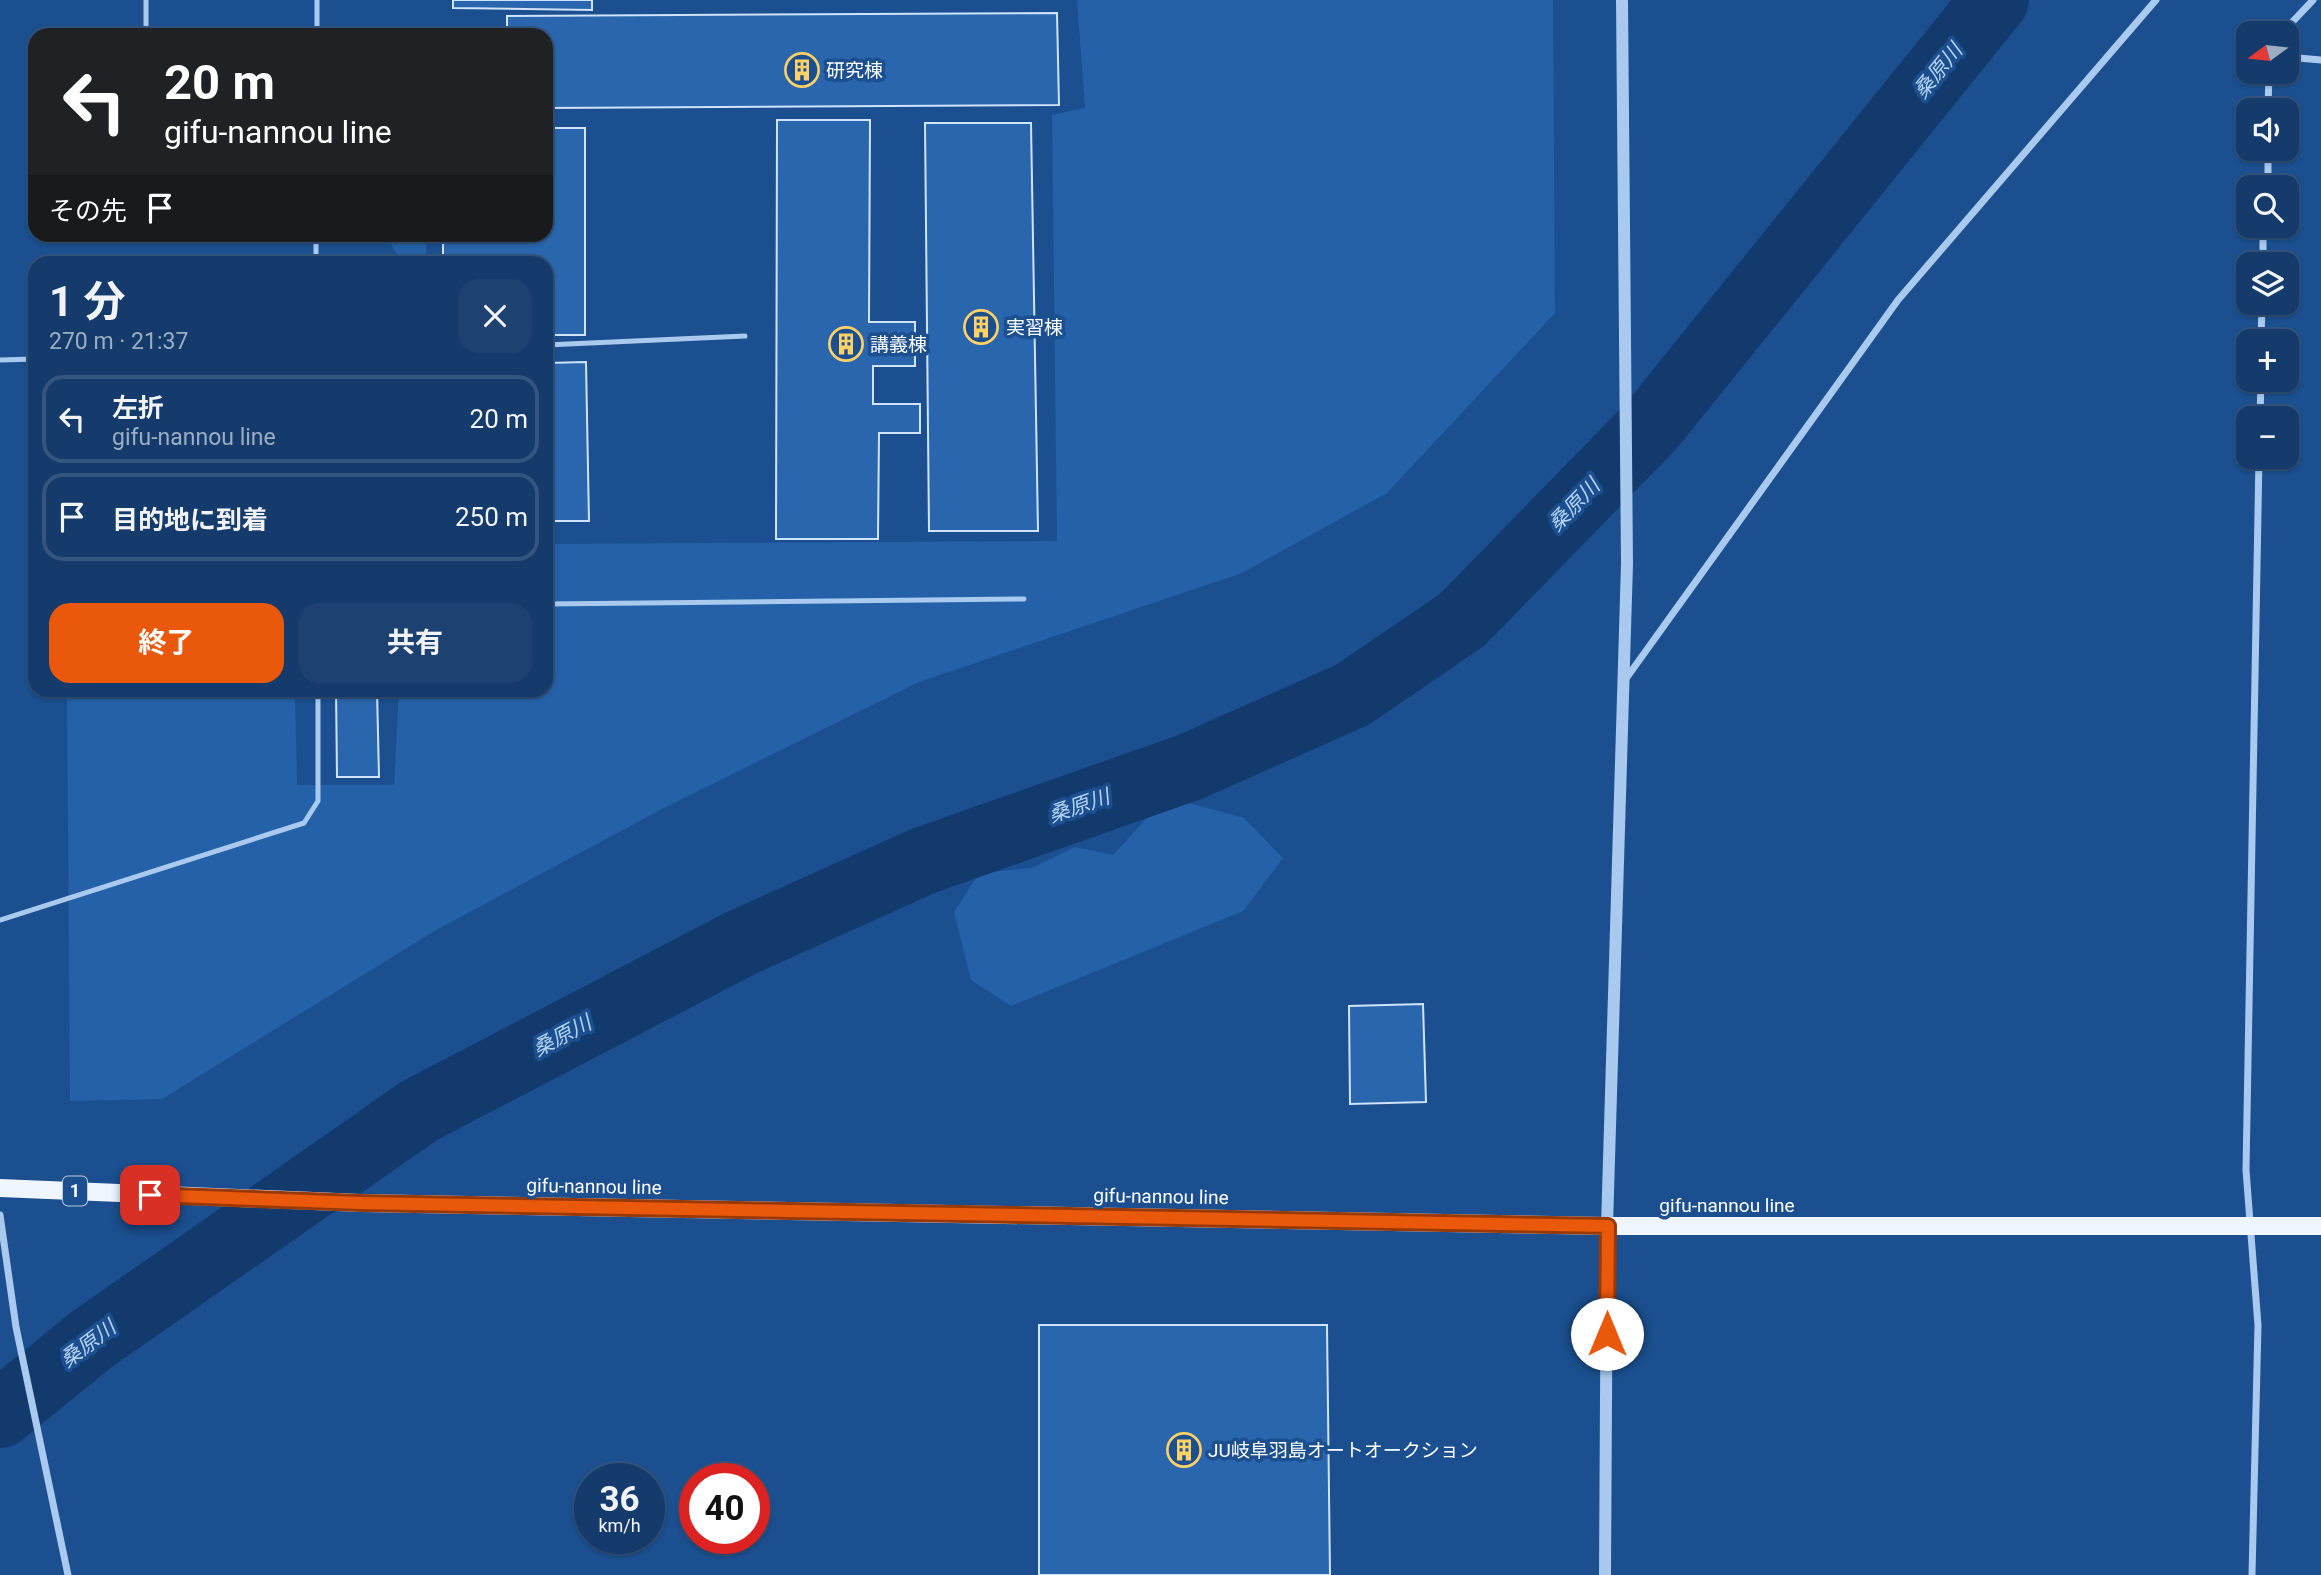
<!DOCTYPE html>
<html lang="ja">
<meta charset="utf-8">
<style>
:root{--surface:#143b6b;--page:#1d4271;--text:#f1f3f6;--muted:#9dadc1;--line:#33557e;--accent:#ea580c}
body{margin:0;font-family:Roboto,"Noto Sans JP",sans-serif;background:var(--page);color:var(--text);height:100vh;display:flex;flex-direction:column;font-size:26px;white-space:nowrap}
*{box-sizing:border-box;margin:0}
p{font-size:23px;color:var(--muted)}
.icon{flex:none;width:38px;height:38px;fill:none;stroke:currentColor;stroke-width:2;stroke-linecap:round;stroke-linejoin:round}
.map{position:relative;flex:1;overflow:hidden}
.sheet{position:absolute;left:28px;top:256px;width:525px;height:441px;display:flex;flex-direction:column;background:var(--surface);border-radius:21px;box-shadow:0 2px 5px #0004,0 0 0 2px var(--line)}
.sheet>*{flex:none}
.guide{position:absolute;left:28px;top:28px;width:525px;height:214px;border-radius:21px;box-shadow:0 2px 5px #0004,0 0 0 2px var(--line);background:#202124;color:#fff;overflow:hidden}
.needle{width:46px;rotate:255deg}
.tools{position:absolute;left:2236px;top:21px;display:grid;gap:14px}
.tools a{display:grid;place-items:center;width:63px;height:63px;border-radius:14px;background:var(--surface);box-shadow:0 2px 5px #0004,0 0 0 2px var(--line);font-size:35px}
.speed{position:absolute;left:574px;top:1463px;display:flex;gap:14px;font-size:35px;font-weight:700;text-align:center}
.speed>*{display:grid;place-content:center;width:91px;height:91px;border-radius:50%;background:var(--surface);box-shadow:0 2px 5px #0004,0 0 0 2px var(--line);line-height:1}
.speed small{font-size:18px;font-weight:400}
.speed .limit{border:10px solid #d22;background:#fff;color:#111}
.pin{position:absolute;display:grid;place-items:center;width:60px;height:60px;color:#fff;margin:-30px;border-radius:14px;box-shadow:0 4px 10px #0006}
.me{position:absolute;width:77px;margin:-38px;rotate:0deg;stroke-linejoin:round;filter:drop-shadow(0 0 5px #0008)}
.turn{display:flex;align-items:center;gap:24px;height:147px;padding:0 21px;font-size:32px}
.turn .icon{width:91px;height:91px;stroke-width:2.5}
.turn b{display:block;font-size:49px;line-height:60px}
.then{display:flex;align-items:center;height:66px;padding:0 21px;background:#0003;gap:14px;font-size:26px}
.round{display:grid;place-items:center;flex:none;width:74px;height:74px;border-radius:21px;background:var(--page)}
.overview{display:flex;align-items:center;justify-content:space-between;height:119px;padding:0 21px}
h1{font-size:42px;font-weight:700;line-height:52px}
.action{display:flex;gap:14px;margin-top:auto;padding:14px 21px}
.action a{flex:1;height:80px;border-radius:21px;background:var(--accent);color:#fff;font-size:28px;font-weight:700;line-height:80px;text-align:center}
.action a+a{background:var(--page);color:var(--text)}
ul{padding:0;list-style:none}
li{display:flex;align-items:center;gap:21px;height:88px;margin:0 14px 10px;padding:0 7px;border:4px solid var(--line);border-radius:21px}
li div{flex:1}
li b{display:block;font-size:26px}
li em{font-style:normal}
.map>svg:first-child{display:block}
.green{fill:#2461a8}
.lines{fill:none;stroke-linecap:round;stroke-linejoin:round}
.river{stroke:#123a6d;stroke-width:68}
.building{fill:#2a66ad;stroke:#cfe3fa;stroke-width:2}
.service{stroke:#a9c9ee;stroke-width:5}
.minor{stroke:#a9c9ee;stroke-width:7}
.tertiary{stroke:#a9c9ee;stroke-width:12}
.primary{stroke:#f0f6ff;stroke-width:18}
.route-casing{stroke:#983908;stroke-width:18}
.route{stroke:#ea580c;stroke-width:12}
.labels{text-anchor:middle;stroke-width:7;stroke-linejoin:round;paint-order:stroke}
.shield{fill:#1b4f8f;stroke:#bbcadd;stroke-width:2}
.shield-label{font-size:18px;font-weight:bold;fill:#fff}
.poi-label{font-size:19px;fill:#fff;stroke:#1b4f8f;text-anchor:start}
.street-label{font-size:19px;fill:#fff;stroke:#1b4f8f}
.water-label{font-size:21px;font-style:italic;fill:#b5d3f5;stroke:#1b4f8f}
</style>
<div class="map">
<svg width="2321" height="1575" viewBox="0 0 2321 1575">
<rect width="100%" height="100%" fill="#1b4f8f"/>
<!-- green -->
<g class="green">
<polygon points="1077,0 1553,0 1555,313 1387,493 1242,573 919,682 662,809 436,930 162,1099 70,1101 67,690 295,690 297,785 394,785 399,690 546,690 546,544 1057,541 1052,115 1085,108"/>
<polygon points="385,235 426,235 426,262 402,262"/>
<polygon points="1166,797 1244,818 1283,858 1243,911 1011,1006 971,980 954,912 979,873 1032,868 1075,847 1113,855"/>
</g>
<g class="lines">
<!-- river -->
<polyline class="river" points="0,1414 91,1340 419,1111 741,943 923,861 1190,767 1352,695 1462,620 1652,425 1995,0"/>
</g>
<!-- building -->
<g class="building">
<polygon points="453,0 592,0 592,10 453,8"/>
<polygon points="1057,13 1059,105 546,108 546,35 507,35 507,16"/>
<polygon points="777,120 870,120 869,322 915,322 915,366 873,366 873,404 920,404 920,433 879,433 878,539 776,539"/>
<polygon points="925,123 1031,123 1038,531 929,531"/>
<polygon points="546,128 585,128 585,335 546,335 546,262 443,262 443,234 546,234"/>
<polygon points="586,362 589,521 546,521 546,363"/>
<polygon points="336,690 377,690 379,777 337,777"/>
<polygon points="1423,1004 1426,1102 1350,1104 1349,1006"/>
<polygon points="1039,1325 1327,1325 1330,1575 1039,1575"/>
</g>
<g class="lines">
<!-- service -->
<g class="service">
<polyline points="146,35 146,0"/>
<polyline points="317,35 317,0"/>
<polyline points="316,262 316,234"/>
<polyline points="546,345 745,336"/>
<polyline points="0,360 35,359"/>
<polyline points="546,604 1024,599"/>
<polyline points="0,920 304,823 318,801 318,690"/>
</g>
<!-- minor -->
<g class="minor">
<polyline points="2282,33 2313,0"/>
<polyline points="2287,57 2321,60"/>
<polyline points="2268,110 2269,72"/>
<polyline points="2264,187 2268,175 2268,149"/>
<polyline points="2263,264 2263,226"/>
<polyline points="2261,341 2262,303"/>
<polyline points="2260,418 2261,380"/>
<polyline points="1625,680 1898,300 2156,0"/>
<polyline points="0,1215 16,1327 68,1575"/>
<polyline points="2252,1575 2258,1325 2246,1170 2259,457"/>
</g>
<!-- tertiary -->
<polyline class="tertiary" points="1605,1575 1607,1226 1627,564 1622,0"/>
<!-- primary -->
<polyline class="primary" points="0,1188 361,1203 1607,1226 2321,1226"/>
</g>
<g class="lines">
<!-- route casing -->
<g class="route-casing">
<polyline id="route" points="150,1195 361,1203 1608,1226 1607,1334"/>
</g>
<!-- route -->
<use href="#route" class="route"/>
</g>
<!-- icons -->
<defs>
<g id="building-ring" transform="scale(1.75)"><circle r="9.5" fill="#1b4f8f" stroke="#ffd166" stroke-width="1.5"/><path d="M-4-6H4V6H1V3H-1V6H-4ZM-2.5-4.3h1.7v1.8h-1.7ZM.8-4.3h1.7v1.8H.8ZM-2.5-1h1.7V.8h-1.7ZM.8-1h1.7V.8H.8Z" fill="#ffd166"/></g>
</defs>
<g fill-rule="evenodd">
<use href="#building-ring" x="802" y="70"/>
<use href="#building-ring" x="981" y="327"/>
<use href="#building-ring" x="846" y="344"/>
<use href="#building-ring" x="1184" y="1450"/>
</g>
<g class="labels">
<!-- shield labels -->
<rect class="shield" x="63" y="1176.5" width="24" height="29" rx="5"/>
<g class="shield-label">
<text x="75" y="1197">1</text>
</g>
<!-- poi labels -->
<g class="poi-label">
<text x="826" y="77">研究棟</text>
<text x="1006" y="334">実習棟</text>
<text x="870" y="351">講義棟</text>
<text x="1208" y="1457">JU岐阜羽島オートオークション</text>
</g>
<!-- street labels -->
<g class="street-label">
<text transform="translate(594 1186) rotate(1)" y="7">gifu-nannou line</text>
<text transform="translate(1161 1196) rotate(1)" y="7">gifu-nannou line</text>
<text x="1727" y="1212">gifu-nannou line</text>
</g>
<!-- water labels -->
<g class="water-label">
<text transform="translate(1938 71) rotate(-51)" y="7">桑原川</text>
<text transform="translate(1574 505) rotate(-46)" y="7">桑原川</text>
<text transform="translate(1079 806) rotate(-19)" y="7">桑原川</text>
<text transform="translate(562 1036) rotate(-28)" y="7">桑原川</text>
<text transform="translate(88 1344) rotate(-37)" y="7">桑原川</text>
</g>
</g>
</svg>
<div class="tools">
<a><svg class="needle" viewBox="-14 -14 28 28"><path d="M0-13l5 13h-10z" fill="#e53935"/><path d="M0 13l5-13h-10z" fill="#9dadc1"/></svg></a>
<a><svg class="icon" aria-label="sound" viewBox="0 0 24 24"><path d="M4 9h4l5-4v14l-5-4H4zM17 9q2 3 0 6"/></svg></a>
<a><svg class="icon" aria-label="search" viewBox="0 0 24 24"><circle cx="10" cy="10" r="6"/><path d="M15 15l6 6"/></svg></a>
<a><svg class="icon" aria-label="layers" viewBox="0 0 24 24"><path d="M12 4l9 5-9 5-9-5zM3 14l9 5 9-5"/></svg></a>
<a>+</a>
<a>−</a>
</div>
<div class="speed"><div>36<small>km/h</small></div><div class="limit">40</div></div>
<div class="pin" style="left:150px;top:1195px;background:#d93025"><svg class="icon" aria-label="arrive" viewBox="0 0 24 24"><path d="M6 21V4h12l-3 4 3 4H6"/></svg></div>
<svg class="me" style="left:1607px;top:1334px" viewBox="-20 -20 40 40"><circle r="19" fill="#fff"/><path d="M0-13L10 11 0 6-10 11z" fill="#ea580c"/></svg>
<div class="guide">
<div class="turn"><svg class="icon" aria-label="left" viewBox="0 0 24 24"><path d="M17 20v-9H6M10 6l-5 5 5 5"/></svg><div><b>20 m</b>gifu-nannou line</div></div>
<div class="then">その先<svg class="icon" aria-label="arrive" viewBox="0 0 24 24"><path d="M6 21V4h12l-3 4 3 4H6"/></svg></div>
</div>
<section class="sheet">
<div class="overview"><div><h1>1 分</h1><p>270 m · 21:37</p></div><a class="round"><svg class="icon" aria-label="close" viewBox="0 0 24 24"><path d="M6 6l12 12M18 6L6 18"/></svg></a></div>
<ul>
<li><svg class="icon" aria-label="left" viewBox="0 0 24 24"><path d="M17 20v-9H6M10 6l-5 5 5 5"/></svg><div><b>左折</b><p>gifu-nannou line</p></div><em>20 m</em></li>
<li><svg class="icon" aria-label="arrive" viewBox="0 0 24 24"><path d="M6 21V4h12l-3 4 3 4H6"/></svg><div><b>目的地に到着</b></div><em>250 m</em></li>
</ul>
<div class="action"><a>終了</a><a>共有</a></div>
</section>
</div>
